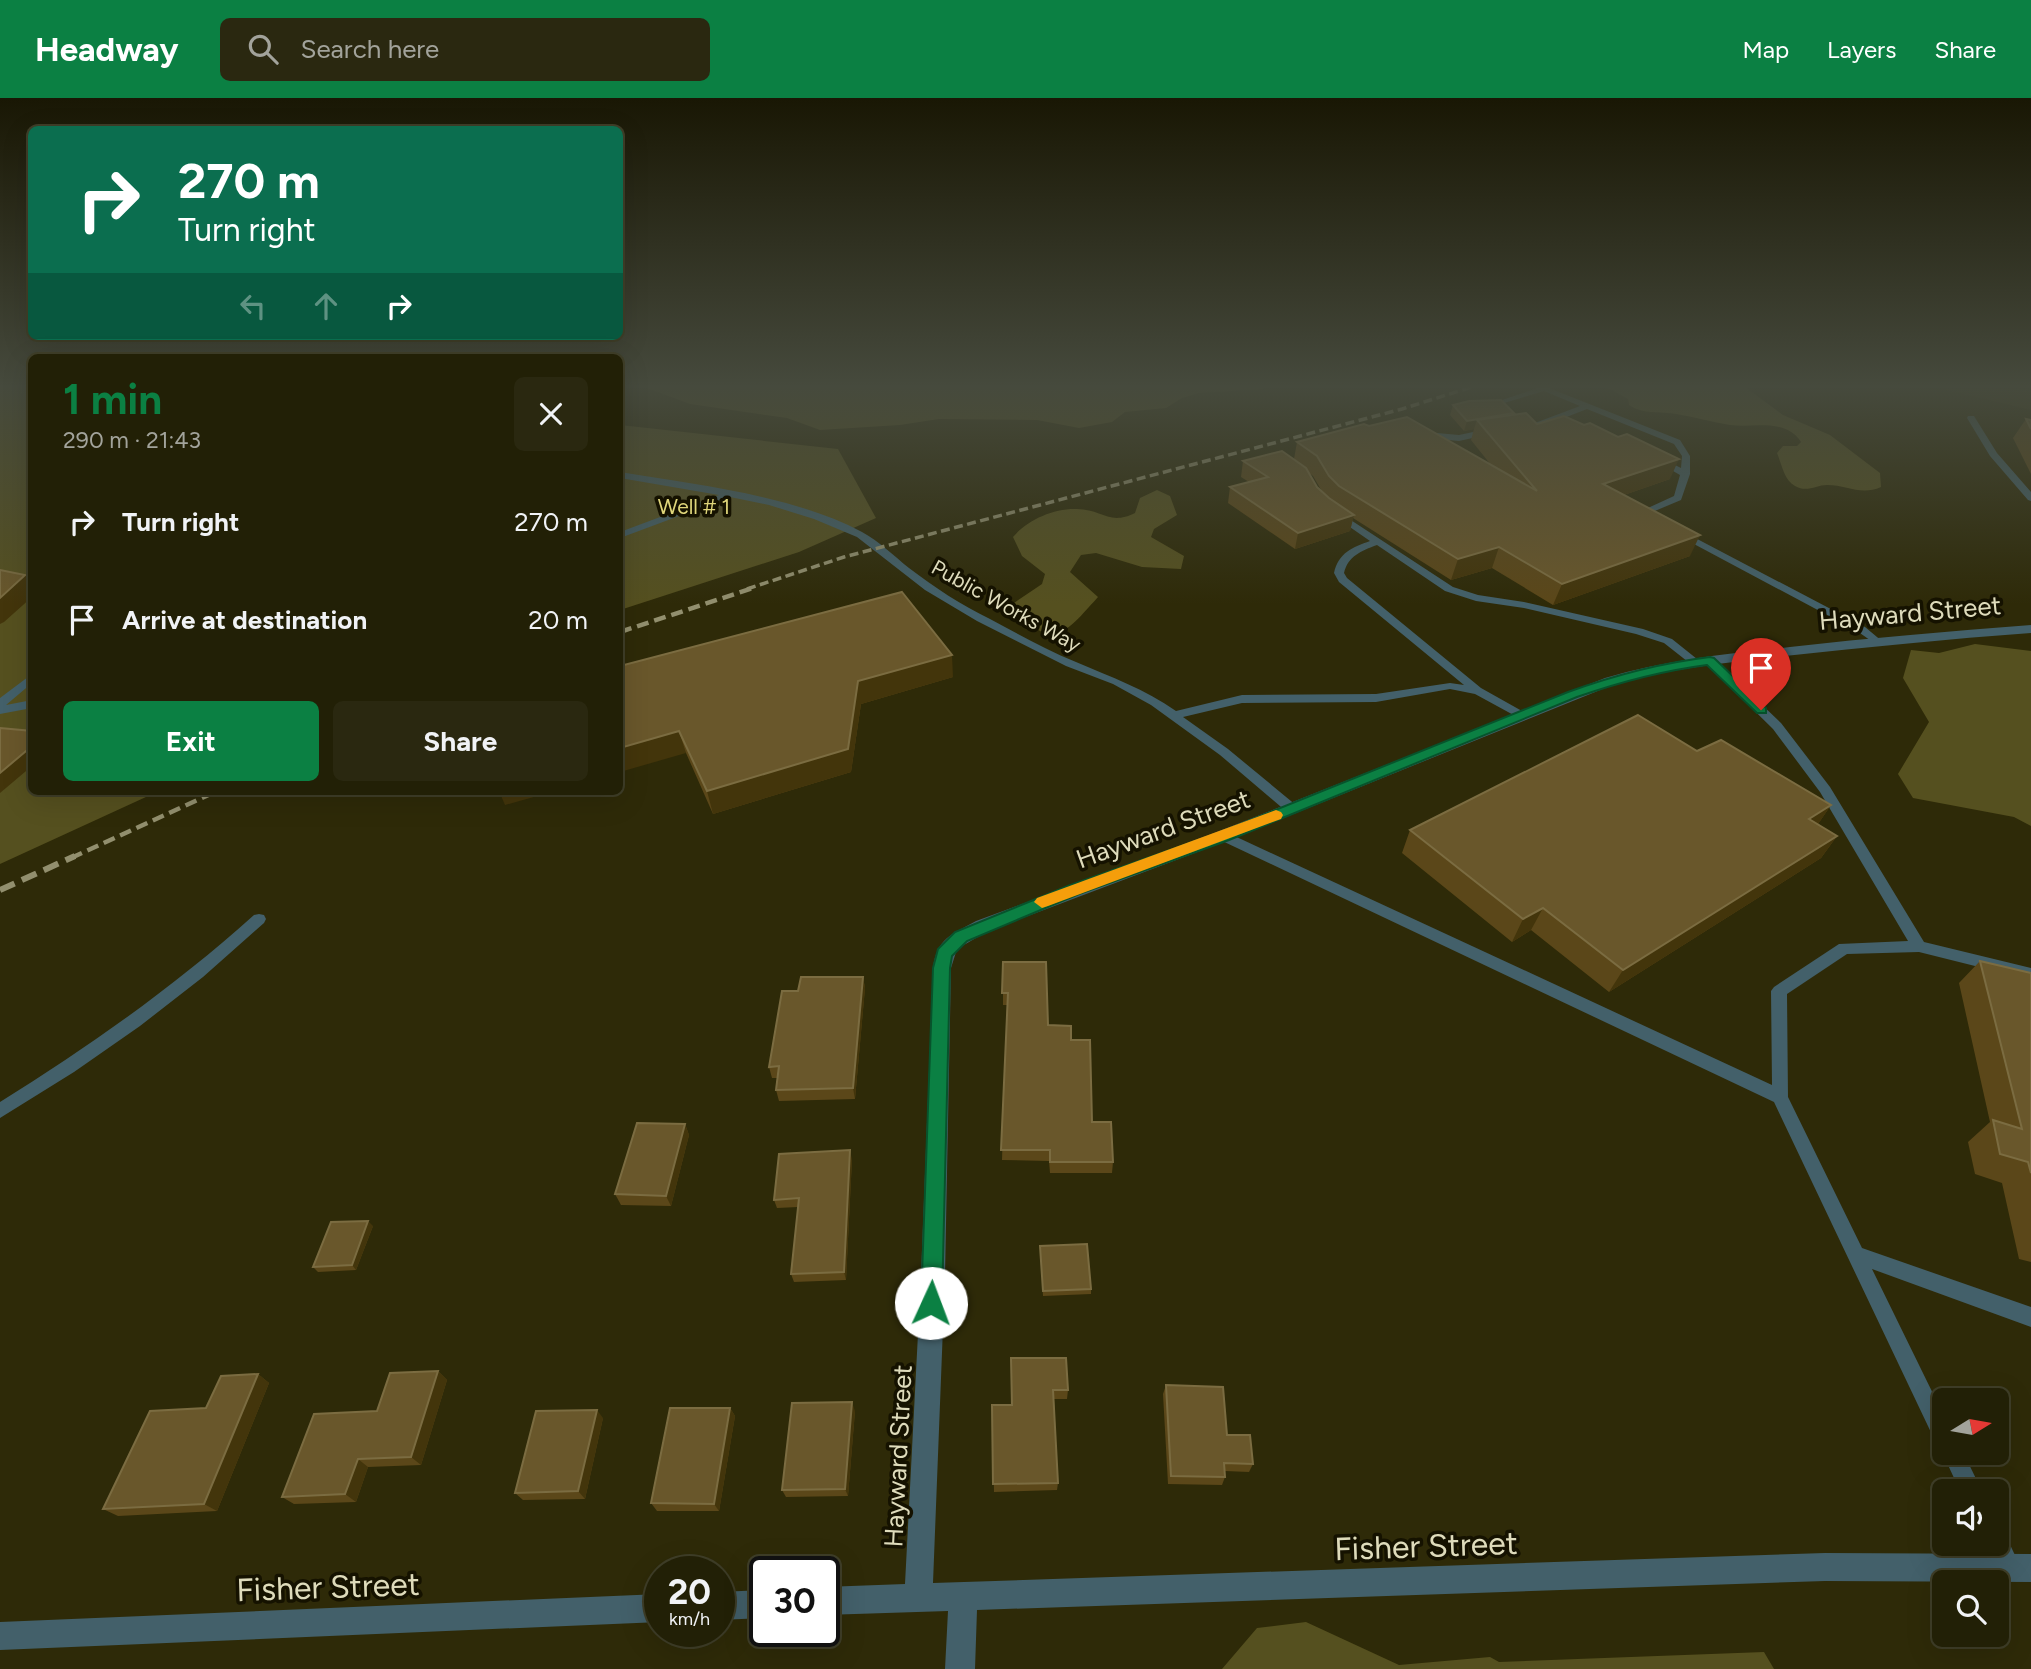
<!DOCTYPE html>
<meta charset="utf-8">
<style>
:root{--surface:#222006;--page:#2a2810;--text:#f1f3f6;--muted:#a2a39b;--line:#3f3e28;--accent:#0b8043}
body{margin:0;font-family:Figtree,sans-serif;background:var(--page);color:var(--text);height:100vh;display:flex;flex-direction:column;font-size:26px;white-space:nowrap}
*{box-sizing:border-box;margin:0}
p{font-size:23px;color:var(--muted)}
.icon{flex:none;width:38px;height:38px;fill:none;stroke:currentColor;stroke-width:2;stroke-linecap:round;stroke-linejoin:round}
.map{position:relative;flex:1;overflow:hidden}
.sheet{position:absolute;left:28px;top:256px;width:595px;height:441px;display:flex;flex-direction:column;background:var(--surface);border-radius:10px;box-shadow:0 7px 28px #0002,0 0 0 2px var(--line)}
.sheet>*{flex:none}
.guide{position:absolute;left:28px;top:28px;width:595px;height:214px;border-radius:10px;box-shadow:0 7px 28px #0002,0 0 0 2px var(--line);background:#0b6e4f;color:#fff;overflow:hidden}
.needle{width:46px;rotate:79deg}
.controls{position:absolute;left:1932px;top:1290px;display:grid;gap:14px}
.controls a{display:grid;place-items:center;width:77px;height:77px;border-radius:10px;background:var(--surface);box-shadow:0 7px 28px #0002,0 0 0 2px var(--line);font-size:35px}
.speed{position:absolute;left:644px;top:1458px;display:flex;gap:14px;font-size:35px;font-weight:700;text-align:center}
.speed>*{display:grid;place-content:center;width:91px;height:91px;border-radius:50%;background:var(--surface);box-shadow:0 7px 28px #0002,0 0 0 2px var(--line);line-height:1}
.speed small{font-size:18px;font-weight:400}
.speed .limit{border:4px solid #111;border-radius:10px;background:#fff;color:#111}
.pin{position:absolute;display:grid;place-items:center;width:60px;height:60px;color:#fff;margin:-72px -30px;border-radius:50% 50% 50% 0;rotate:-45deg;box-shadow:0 0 7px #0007}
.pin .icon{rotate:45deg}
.me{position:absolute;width:77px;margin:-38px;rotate:2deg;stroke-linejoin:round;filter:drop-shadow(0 0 5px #0008)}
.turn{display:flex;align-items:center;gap:24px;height:147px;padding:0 35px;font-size:32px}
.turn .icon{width:91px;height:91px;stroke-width:2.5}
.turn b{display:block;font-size:49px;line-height:60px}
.lanes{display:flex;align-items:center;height:66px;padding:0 35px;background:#0003;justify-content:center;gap:35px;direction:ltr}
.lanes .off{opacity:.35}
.round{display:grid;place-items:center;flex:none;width:74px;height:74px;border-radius:10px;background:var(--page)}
.summary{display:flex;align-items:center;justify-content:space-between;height:119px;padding:0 35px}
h1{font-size:42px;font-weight:700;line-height:52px;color:var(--accent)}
.primary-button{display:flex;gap:14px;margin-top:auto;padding:14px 35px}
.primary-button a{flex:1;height:80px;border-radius:10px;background:var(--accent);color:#fff;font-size:28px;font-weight:700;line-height:80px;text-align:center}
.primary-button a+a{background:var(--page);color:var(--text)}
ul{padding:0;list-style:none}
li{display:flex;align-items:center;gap:21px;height:98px;padding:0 35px}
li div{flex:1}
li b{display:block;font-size:26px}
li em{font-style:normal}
header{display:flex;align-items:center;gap:42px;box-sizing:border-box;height:98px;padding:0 35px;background:var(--accent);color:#fff}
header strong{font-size:33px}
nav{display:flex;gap:38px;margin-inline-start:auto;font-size:24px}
.search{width:490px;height:63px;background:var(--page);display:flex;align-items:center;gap:18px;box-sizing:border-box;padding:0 24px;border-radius:10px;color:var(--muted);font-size:26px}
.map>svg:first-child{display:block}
.built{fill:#39350f}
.green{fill:#55501f}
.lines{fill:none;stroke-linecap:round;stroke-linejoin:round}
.lane{fill:#43606a;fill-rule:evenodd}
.street{fill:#43606a;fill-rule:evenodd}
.rail-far2{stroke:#928f6e;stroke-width:3.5;stroke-dasharray:9 4.5;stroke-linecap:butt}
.rail-far1{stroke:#928f6e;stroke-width:4.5;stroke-dasharray:12 6;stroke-linecap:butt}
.rail{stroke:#928f6e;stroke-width:6;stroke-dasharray:16 8;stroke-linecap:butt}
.wall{fill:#5b4719;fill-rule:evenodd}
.shaded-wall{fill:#43350b}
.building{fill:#69572b;stroke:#7b6c41;stroke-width:2}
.route{fill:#0b8043;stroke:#07532c;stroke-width:2}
.slow{fill:#f59e0b}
.labels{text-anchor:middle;stroke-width:7;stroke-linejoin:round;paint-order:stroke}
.far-park-label{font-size:21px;fill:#dfd67a;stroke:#151200}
.far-street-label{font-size:21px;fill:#dedbbb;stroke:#151200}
.street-label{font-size:26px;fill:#dedbbb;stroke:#151200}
.near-street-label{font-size:32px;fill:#dedbbb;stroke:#151200}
</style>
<header>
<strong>Headway</strong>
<div class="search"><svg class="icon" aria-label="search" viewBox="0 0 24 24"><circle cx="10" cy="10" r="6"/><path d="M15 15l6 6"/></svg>Search here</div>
<nav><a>Map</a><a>Layers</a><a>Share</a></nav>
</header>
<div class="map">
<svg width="2031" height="1571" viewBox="0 0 2031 1571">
<rect width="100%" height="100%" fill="#2e2a08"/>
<!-- built -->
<polygon class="built" points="1921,286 2031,286 2031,312"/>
<!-- green -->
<g class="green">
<polygon points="0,286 31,286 32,693 159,693 0,766"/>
<polygon points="636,286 1272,286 1263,291 1199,295 1182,300 1166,310 1125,314 1112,324 1079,330 1037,322 939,321 900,327 820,332 787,320 690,306"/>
<path d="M1578,286H1741L1783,317L1830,337L1880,375L1881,389C1861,398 1847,387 1827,387C1816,387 1807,395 1795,388C1784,382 1782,367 1777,355L1783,348H1797L1801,344C1786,320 1754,330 1730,327C1712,324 1694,319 1676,316C1660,313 1644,317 1629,307L1628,301L1610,291Z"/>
<polygon points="620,327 838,351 876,420 799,454 620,512"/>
<path d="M1157,392L1170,398L1177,417L1154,431L1151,439L1184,458L1181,471L1142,469L1096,455L1081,457L1070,474L1098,499C1062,539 1052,554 1011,507L1042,486L1045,476L1022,458L1013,439C1027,422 1054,410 1077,411C1102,411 1109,428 1135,415L1140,400Z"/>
<polygon points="1975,546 2031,553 2031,728 2014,719 1913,700 1898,676 1929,624 1903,580 1911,552 1939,555"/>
<polygon points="1306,1524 1399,1567 1490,1559 1499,1564 1764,1554 1774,1571 1222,1571 1257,1530"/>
</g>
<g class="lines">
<!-- lane -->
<g class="lane">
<polygon points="1544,288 1680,342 1690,358 1690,376 1681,402 1650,415 1654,418 1652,420 1646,420 1637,415 1674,398 1680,377 1654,362 1661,360 1681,370 1682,358 1674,346 1587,311 1541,329 1535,329 1535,325 1580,308 1544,293 1494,308 1490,306"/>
<polygon points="1968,318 1974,318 1997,355 2031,394 2031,403 2028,402 1990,358 1967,320"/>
<polygon points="1492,330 1495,331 1495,335 1459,343 1426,340 1422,337 1426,334 1459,337"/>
<path d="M620,374C697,387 793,397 862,434C879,443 894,458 909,470C934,489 961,507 990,521C1018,536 1046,552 1076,564C1111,579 1145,591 1176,613L1242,597L1376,596L1450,585L1464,587L1339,484L1334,475C1338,455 1353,449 1370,443L1334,418V414L1337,413L1453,489L1478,497L1524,504L1643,531L1672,541L1702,565L1696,568L1692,567L1664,545L1636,536L1524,510L1476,503L1445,493L1377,447C1361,453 1348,458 1344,475L1347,480L1481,590L1529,617L1527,620H1519L1475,596L1450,591L1376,604L1242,605L1183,619L1228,651L1297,708L1299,711L1292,715L1287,714L1220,657L1151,607L1113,586L1066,568L977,523L925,492L857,439L814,421L769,407L730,399L620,440V434L719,397L620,380Z"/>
<polygon points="1682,433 1865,529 1883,544 1877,547 1857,533 1679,438 1679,434"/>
<polygon points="1710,560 1714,561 1781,625 1830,689 1924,844 2031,870 2031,882 1919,854 1847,856 1787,896 1788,999 1862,1150 2031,1209 2031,1229 1872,1171 1944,1318 1944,1354 1963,1354 1982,1393 1960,1393 1942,1354 1943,1350 1937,1347 1774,1004 1218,741 1216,738 1218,735 1228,735 1772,987 1771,893 1774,889 1839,846 1908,843 1820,694 1773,631 1706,565 1706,561"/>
<polygon points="32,576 32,585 6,607 32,602 32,610 0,616 0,600"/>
<path d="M259,816L264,817L266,821L264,825L203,879L140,928L74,974L0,1020V1004C90,948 175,888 254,817Z"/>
<polygon points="1997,1433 2005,1436 2021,1470 2018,1478 2010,1481 2002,1478 1987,1446 1997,1446"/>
</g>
<!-- street -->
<g class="street">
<path d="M2031,527V535C1949,541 1867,549 1785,558C1727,565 1671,570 1615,586L1229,742L988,833L957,851L951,870L945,1178L933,1485L1825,1455L2031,1456V1484L1825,1483L977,1512L975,1571H945L948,1513L824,1517V1489L905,1486L921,1178L933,870C937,840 951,837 976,823L1217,734L1605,580C1666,562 1727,556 1790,549C1870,540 1950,533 2031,527Z"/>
<polygon points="765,1492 765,1520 719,1522 719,1494"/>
<polygon points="660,1496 660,1524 0,1552 0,1524"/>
</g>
<!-- rail-far2 -->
<polyline class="rail-far2" points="747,491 844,459 1402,311 1481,286"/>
<!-- rail-far1 -->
<g class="rail-far1">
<polyline points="620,534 753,490"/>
<polyline points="71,760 217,693"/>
</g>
<!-- rail -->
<polyline class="rail" points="0,792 75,758"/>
</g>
<!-- wall -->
<g class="wall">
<path d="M1453,307L1513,317L1670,381L1624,397L1690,458L1553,507L1492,470L1451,482L1353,420L1350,433L1295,451L1228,405L1230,389L1249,384L1241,379L1243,363L1294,361L1297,344L1369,328L1491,367L1471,342L1474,331L1464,333L1450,317ZM1308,374L1313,378L1323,395L1317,389Z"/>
<polygon points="2026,321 2031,322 2031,376 2013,340"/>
<polygon points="620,568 953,579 861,606 851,674 713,716 686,655"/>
<polygon points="1697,653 1831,707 1818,726 1837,738 1821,760 1609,894 1531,832 1512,844 1402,755 1410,732"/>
<polygon points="1980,863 2031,875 2031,1164 2019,1161 2002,1085 1975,1076 1968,1044 1990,1024 1959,885"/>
<polygon points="1003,864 1048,927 1071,942 1092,1024 1113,1064 1112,1075 1050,1075 1049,1063 1002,1062 1007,907 1003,907"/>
<polygon points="863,879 865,890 855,1001 779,1003 776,992 777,980 772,980 769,969 798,893"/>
<polygon points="685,1026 689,1037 671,1108 621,1107 615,1096"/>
<polygon points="852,1061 846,1182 794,1184 791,1176 798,1109 777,1110 774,1102"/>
<polygon points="373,1128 356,1172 318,1174 313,1169"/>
<polygon points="1040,1153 1091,1191 1091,1196 1043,1198"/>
<polygon points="1011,1260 1068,1292 1067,1301 1054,1301 1058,1385 1057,1392 994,1394 992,1307 1012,1307"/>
<polygon points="438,1273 447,1282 421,1367 368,1369 356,1404 294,1406 282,1399 377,1313"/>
<polygon points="258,1276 269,1285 217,1413 118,1418 103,1411 206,1310"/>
<polygon points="1166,1287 1227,1337 1253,1366 1249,1374 1225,1373 1225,1379 1222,1387 1168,1386 1163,1296"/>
<polygon points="730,1310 735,1318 719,1413 657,1413 651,1405"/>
<polygon points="855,1313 848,1398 786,1399 782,1392"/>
<polygon points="603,1320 585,1401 523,1402 515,1395"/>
</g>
<!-- shaded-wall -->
<g class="shaded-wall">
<polygon points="1514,315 1511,325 1477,322 1474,331 1464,333 1467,323"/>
<polygon points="1679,361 1670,381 1595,407 1603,386"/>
<polygon points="1354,417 1350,433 1295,451 1298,435"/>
<polygon points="1700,437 1690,458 1553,507 1562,486"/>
<polygon points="1499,449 1492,470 1451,482 1458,461"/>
<polygon points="25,477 32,486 32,499 4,524 0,526 0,500"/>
<polygon points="952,557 953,579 861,606 851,674 713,716 707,693 858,583"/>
<polygon points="679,633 686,655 620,674 620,650"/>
<polygon points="32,648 32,668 0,695 0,675"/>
<polygon points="499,693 555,693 505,707"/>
<polygon points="1831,707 1816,729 1809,721"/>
<polygon points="1837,738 1821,760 1609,894 1623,872"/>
<polygon points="1543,810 1531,832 1512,844 1523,821"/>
<polygon points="863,879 865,890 855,1001 853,990"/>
<polygon points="685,1026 689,1037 671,1108 666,1098"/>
<polygon points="850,1052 852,1061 846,1182 844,1174"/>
<polygon points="368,1123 373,1128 356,1172 352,1167"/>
<polygon points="438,1273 447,1282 421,1367 411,1359"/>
<polygon points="258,1276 269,1285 217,1413 204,1406"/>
<polygon points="852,1304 855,1313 848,1398 845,1391"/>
<polygon points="730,1310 735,1318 719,1413 714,1406"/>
<polygon points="597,1312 603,1320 585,1401 578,1393"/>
<polygon points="358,1361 368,1369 356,1404 345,1396"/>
</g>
<!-- building -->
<g class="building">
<polygon points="1501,302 1514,315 1467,323 1453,307 1469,303"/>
<polygon points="1526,315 1537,326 1564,318 1584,327 1590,325 1618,339 1627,336 1679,361 1603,386 1700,437 1562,486 1499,449 1458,461 1339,388 1329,378 1317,358 1297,344 1364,326 1369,328 1407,319 1537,393 1477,322"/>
<polygon points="2026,321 2031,322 2031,331"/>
<polygon points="1282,353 1306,370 1317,389 1329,400 1354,417 1298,435 1230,389 1268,379 1243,363"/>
<polygon points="0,472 25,477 0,500"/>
<polygon points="902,494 952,557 858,583 848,651 707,693 679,633 620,650 620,568"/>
<polygon points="1638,617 1697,653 1721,642 1831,707 1809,721 1837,738 1623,872 1543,810 1523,821 1410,732"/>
<polygon points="0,630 32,633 32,648 0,675"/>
<polygon points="1980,863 2031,875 2031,1075 2028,1064 2000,1056 1993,1022 2022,1031"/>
<polygon points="1003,864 1046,864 1048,927 1071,928 1071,942 1090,942 1092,1024 1111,1024 1113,1064 1050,1064 1050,1052 1001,1052 1008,895 1002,895"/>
<polygon points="801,879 863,879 853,990 776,992 779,968 769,969 782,893 798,893"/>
<polygon points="637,1025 685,1026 666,1098 615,1096"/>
<polygon points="850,1052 844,1174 791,1176 799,1100 774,1102 779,1056"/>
<polygon points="368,1123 352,1167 313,1169 331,1124"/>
<polygon points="1087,1146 1091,1191 1043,1193 1040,1148"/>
<polygon points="1011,1260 1066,1260 1068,1292 1053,1292 1058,1385 993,1386 992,1307 1012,1307"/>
<polygon points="438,1273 411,1359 358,1361 345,1396 282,1399 314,1316 377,1313 390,1275"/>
<polygon points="258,1276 204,1406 103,1411 150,1313 206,1310 221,1278"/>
<polygon points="1166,1287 1223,1289 1227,1337 1250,1337 1253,1366 1224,1365 1225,1379 1171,1378"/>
<polygon points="852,1304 845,1391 782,1392 792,1305"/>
<polygon points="670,1310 730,1310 714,1406 651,1405"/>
<polygon points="597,1312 578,1393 515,1395 536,1313"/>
</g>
<!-- sky -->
<linearGradient id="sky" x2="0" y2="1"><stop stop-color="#191704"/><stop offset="0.57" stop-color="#464a3d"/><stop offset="1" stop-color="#464a3d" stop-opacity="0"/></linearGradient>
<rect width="2031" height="506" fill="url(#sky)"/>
<!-- route -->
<path class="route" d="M1710,559L1714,560L1766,610V615H1757L1707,567C1661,573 1620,584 1577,599L1229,742L1079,796L967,843L952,858L950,870L942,1205L939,1212L931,1215L924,1212L921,1205L933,870L938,851L955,834L1068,788L1218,735L1568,594C1615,577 1660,565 1710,559Z"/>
<!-- slow -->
<polygon class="slow" points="1276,712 1281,714 1283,717 1281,721 1048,808 1042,810 1034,804 1037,800"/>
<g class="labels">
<!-- far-park labels -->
<g class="far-park-label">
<text x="694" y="416">Well # 1</text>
</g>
<!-- far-street labels -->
<g class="far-street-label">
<text transform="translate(1006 508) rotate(29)" y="7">Public Works Way</text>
</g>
<!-- street labels -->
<g class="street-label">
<text transform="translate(1910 515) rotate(-5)" y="9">Hayward Street</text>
<text transform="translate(1163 731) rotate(-20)" y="9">Hayward Street</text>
<text transform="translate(898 1358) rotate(-87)" y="9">Hayward Street</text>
</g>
<!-- near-street labels -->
<g class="near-street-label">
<text transform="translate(1426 1448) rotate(-2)" y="11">Fisher Street</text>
<text transform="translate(328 1489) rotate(-2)" y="11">Fisher Street</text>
</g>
</g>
</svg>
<div class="controls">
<a><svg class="needle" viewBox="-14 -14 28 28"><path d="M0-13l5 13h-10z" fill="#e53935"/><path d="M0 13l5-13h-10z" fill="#a2a39b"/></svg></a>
<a><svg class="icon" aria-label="sound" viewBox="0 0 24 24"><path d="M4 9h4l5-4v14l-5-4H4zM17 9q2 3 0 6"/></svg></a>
<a><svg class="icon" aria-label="search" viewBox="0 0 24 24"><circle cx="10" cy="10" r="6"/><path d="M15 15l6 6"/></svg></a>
</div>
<div class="speed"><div>20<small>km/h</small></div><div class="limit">30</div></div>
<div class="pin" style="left:1761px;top:612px;background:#d93025"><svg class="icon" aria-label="arrive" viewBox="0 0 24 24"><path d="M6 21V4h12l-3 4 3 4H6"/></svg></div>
<svg class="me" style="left:931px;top:1205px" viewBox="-20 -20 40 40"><circle r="19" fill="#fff"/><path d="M0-13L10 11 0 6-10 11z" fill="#0b8043"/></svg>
<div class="guide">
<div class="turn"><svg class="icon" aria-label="right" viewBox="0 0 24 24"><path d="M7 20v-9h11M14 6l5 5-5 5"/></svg><div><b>270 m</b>Turn right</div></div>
<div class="lanes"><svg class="icon off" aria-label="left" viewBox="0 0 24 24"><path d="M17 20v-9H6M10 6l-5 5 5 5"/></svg><svg class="icon off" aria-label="ahead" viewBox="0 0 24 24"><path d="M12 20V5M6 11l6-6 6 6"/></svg><svg class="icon" aria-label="right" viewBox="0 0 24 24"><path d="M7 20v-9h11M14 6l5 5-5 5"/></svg></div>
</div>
<section class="sheet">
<div class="summary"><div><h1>1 min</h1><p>290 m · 21:43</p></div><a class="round"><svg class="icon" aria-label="close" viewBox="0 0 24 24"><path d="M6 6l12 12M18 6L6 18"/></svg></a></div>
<ul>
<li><svg class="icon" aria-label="right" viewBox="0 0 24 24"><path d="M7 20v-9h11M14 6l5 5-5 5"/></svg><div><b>Turn right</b></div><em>270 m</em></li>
<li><svg class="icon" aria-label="arrive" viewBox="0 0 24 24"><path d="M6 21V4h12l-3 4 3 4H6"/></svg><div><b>Arrive at destination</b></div><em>20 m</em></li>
</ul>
<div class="primary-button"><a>Exit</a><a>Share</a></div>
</section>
</div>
